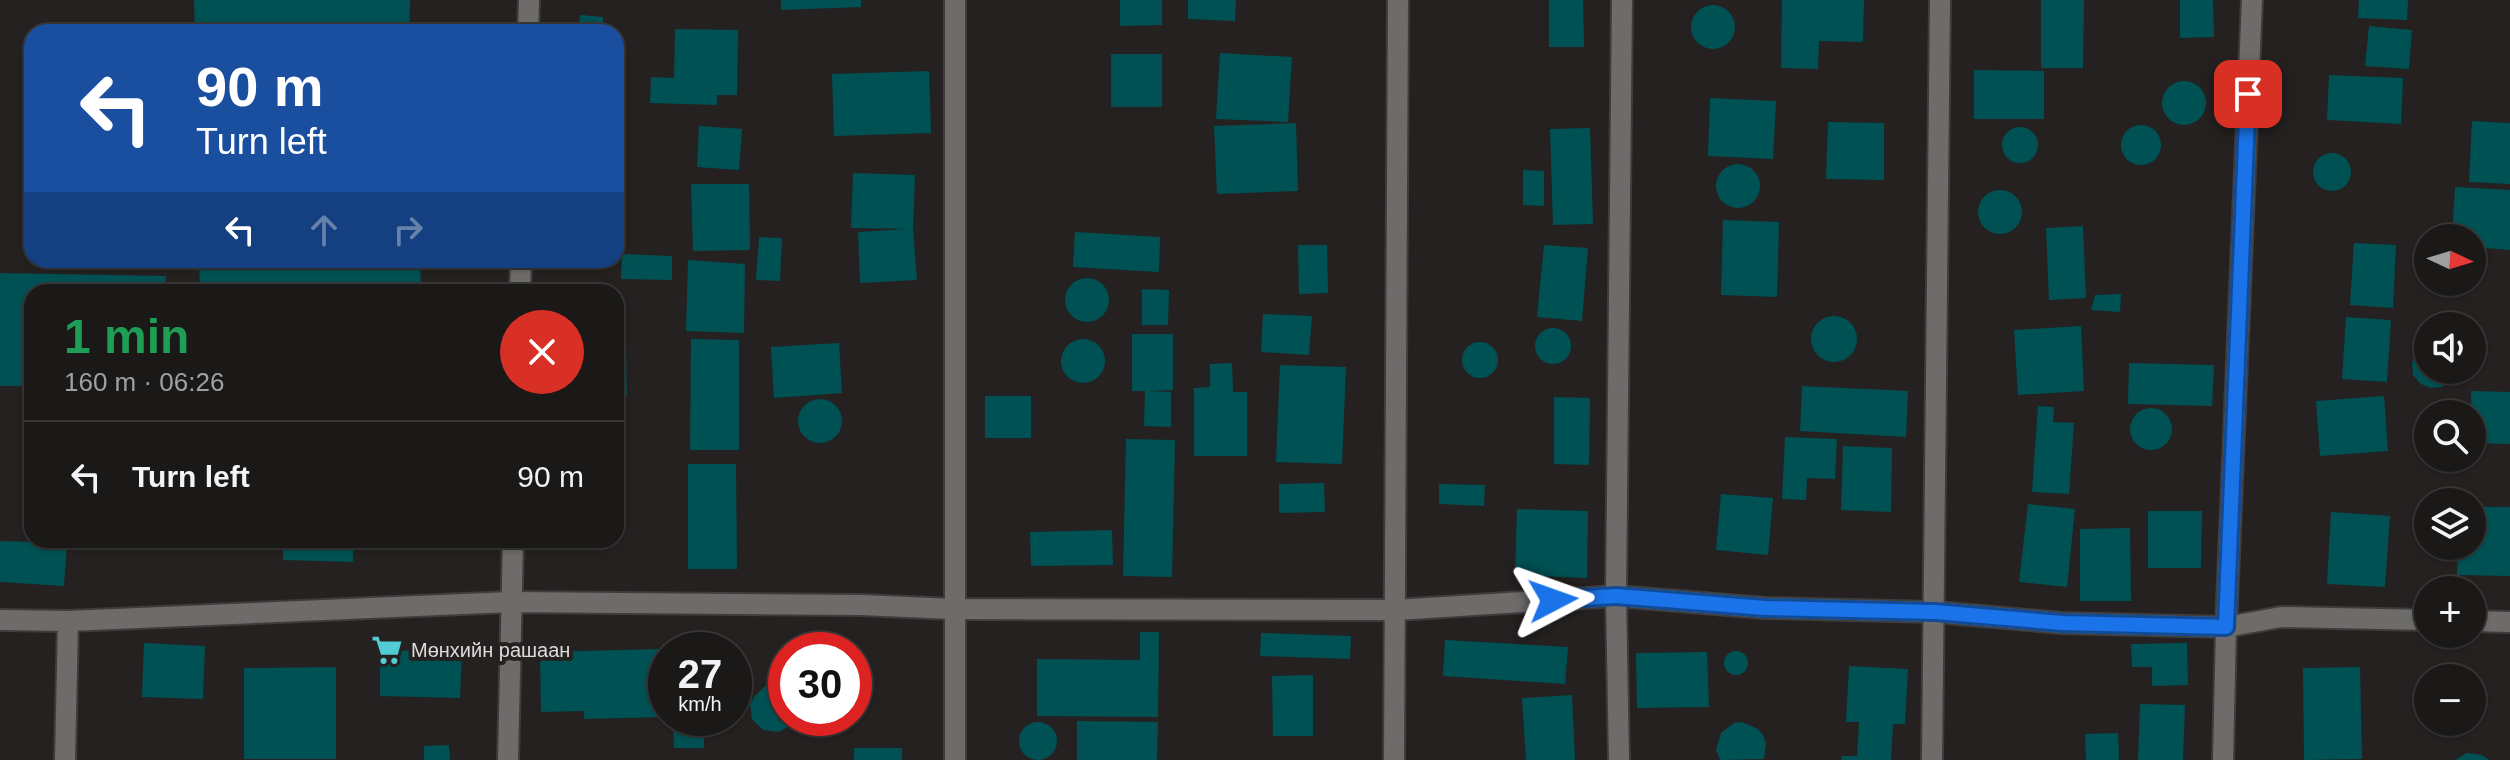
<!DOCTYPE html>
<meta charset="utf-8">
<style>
:root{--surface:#1b1918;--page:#242221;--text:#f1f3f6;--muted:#a0a0a2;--line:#393837}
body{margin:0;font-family:Helvetica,sans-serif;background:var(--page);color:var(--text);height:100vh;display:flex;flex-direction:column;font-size:30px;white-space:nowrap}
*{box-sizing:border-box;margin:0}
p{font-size:26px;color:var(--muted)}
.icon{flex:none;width:44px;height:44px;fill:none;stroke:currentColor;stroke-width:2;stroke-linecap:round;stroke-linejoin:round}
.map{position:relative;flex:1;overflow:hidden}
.panel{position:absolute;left:24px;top:284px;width:600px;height:264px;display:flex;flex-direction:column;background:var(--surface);border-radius:24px;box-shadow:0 2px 6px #0004,0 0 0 2px var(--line)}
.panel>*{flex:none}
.top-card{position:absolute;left:24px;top:24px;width:600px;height:244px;border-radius:24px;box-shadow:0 2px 6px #0004,0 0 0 2px var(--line);background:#1a4fa0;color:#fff;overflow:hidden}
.needle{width:52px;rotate:94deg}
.controls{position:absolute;left:2414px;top:224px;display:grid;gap:16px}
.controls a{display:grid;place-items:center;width:72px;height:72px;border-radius:50%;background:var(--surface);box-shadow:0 2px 6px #0004,0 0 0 2px var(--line);font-size:40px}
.speed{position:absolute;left:648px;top:632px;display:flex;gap:16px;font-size:40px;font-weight:700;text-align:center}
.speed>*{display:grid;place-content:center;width:104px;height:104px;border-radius:50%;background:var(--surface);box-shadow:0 2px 6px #0004,0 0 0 2px var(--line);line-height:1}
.speed small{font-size:20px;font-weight:400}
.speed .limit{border:12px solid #d22;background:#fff;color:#111}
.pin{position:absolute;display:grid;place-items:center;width:68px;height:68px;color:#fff;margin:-34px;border-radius:16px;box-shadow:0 4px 12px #0006}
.me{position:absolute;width:88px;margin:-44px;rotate:86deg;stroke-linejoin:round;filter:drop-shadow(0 0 6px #0008)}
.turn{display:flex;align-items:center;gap:28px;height:168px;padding:0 40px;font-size:36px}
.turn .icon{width:104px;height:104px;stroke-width:2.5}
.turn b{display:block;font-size:56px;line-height:68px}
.lanes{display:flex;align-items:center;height:76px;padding:0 40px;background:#0003;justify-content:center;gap:40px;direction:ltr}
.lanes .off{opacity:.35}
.round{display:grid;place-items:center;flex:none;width:84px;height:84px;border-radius:42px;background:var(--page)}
.headline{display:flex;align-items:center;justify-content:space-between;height:136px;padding:0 40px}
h1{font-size:48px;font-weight:700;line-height:60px;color:#1e9e55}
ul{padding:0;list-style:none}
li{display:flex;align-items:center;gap:24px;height:112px;padding:0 40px;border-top:2px solid var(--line)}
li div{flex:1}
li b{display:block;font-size:30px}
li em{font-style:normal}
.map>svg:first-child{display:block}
.building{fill:#005154}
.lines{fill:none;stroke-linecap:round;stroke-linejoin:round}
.minor-casing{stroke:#3f3d3c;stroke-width:24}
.minor{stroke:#6e6c6a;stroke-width:20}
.route-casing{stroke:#114b97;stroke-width:20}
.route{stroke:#1a73e8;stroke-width:14}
.labels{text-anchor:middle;stroke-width:8;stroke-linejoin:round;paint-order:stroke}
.poi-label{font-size:20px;fill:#dcdbda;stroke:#242120;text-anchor:start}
</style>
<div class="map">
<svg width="2510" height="760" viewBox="0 0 2510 760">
<rect width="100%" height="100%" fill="#242120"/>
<!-- building -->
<g class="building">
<polygon points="194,0 410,0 409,32 195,32"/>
<polygon points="781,0 861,0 861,7 781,10"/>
<polygon points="1120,0 1162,0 1162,25 1120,26"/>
<polygon points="1188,0 1236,0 1235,21 1188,19"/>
<polygon points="1549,0 1583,0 1584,47 1549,47"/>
<polygon points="1782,0 1864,0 1863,42 1819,41 1818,69 1781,68"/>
<polygon points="2041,0 2084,0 2083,68 2041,68"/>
<polygon points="2180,0 2213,0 2214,37 2180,38"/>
<polygon points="2359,0 2408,0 2407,20 2358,18"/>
<circle cx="1713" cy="27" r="22"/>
<polygon points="580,15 603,17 603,32 578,32"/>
<polygon points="2369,26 2412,30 2409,69 2365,66"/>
<polygon points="675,29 738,30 737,95 717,95 717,105 650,103 651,77 674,78"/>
<polygon points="1220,53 1292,57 1288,122 1216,119"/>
<rect x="1111" y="54" width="51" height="53"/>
<polygon points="1974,70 2044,71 2044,119 1974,119"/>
<polygon points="929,71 931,133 834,136 832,74"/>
<polygon points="2329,75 2403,78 2401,124 2327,120"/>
<circle cx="2184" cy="103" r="22"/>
<polygon points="1710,98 1776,101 1773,159 1708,156"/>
<polygon points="2472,121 2510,123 2510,184 2469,182"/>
<polygon points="1828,122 1884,123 1884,180 1826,179"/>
<polygon points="1296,123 1298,191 1217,194 1214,126"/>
<circle cx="2141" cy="145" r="20"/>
<polygon points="699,126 742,129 739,170 697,167"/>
<circle cx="2020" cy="145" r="18"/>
<polygon points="1590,128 1593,224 1553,225 1550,129"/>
<circle cx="2332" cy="172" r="19"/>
<circle cx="1738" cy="186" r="22"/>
<polygon points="1523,170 1544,171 1544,206 1523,205"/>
<polygon points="853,173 915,175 913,229 917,280 860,283 858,232 907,229 851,228"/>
<polygon points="691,184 749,184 750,250 693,251"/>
<polygon points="2455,187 2510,190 2510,250 2472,247 2472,238 2452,238"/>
<circle cx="2000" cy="212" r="22"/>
<polygon points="1723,220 1779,222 1777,297 1721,295"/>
<polygon points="2083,226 2086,298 2049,300 2046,228"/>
<polygon points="1075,232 1160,237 1159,272 1073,267"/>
<polygon points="759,237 782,238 780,281 756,280"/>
<polygon points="2354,243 2396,245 2393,308 2350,305"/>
<polygon points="1298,245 1327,245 1328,293 1299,294"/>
<polygon points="1544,245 1588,248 1582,321 1537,317"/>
<polygon points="622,254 672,256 672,280 621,279"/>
<polygon points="199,260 420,260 421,292 200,292"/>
<polygon points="688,260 745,264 744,333 686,331"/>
<polygon points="0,273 166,276 165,292 32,292 32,386 0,386"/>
<circle cx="1087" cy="300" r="22"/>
<polygon points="1142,289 1169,290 1168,325 1142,325"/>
<polygon points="2121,294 2120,312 2091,310 2095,295"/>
<polygon points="1263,314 1312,316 1309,355 1261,352"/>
<circle cx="1834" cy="339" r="23"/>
<polygon points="2346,317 2391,320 2387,382 2342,379"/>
<polygon points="2081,326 2084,391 2018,395 2014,330"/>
<circle cx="1553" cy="346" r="18"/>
<polygon points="1132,334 1173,334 1173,390 1148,391 1171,392 1171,427 1144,426 1145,391 1132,391"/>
<circle cx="1083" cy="361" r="22"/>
<polygon points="691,339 739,340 739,450 690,450"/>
<circle cx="1480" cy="360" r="18"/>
<polygon points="839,343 842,393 774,398 771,347"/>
<polygon points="616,346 626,346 627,395 616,395"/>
<polygon points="2426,346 2428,346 2428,370 2455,370 2451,380 2442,387 2431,388 2421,384 2413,375 2412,363 2416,353"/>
<polygon points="1232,363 1233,392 1247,392 1247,456 1194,456 1194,388 1210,387 1210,364"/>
<polygon points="2129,363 2214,365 2212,406 2128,404"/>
<polygon points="1280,365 1346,367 1342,464 1276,462"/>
<polygon points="1802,386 1908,391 1906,437 1800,431"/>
<polygon points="2471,391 2510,392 2510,444 2472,443"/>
<rect x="985" y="396" width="46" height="42"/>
<polygon points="2384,396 2388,451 2320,456 2316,401"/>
<polygon points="1554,397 1590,398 1589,465 1554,464"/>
<circle cx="820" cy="421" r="22"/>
<polygon points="2038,406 2054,407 2053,422 2074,423 2069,494 2032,492"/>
<circle cx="2151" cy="429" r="21"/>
<polygon points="1785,437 1837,439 1835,479 1807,478 1806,500 1782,499"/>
<polygon points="1126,439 1175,440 1172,577 1123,576"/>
<polygon points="1843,446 1892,448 1891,512 1841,510"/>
<polygon points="688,464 736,464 737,569 688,569"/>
<polygon points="1324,483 1325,512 1279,513 1279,484"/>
<polygon points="1439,484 1485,485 1484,506 1439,504"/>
<polygon points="1721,494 1773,498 1768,555 1716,550"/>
<polygon points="2028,504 2075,509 2067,587 2019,582"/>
<polygon points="2472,507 2510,507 2510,576 2457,575 2458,546 2472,546"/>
<polygon points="1517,509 1588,511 1587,578 1515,575"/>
<polygon points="2148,511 2202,511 2201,568 2148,568"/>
<polygon points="2331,512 2390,516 2385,587 2327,584"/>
<polygon points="2130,528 2131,601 2080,601 2080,529"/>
<polygon points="1112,530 1113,565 1031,566 1030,532"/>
<polygon points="283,540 353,540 353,562 283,560"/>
<polygon points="0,541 67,543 64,586 0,582"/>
<polygon points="1140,632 1159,632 1158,717 1037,716 1037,659 1140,660"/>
<polygon points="1261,633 1351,636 1350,659 1260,656"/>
<polygon points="1445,640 1568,647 1565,684 1443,676"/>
<polygon points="144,643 205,646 203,699 142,697"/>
<polygon points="2187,643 2188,685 2152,686 2152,667 2132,667 2131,644"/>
<polygon points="661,649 663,717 584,719 584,711 541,712 540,652"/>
<polygon points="380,650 462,652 460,698 380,696"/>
<circle cx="1736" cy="663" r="12"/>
<polygon points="1707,652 1709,707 1637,708 1636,653"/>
<polygon points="734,653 744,653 742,702 734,702"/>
<polygon points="1849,666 1908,669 1905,724 1893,724 1891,760 1841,760 1842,756 1857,756 1859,722 1846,722"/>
<polygon points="336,667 336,759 244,759 244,668"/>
<polygon points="2360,667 2362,759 2304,760 2303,668"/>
<polygon points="1313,675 1313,736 1273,736 1272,676"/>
<polygon points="765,686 780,686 786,689 786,718 795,718 792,724 779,732 763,730 752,719 750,704 754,697"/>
<polygon points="1572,695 1575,760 1526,760 1522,698"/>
<polygon points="2140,704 2185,705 2183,760 2138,760"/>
<polygon points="673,718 704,718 704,748 674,748"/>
<polygon points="1077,721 1158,722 1157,760 1077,760"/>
<polygon points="1742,722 1758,729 1763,735 1766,743 1764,759 1720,760 1716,750 1721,733 1734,723"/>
<circle cx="1038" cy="741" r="19"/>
<polygon points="2118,733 2119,760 2086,760 2085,734"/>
<polygon points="449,745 450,760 424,760 424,746"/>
<rect x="854" y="748" width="48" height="12"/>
<polygon points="2467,753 2482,755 2489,760 2455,760"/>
</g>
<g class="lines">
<!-- minor casing -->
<g class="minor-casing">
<g id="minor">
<polyline points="528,32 529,0"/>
<polyline points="520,292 521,260"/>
<polyline points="0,620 68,621 511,602 861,605 953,609 1396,610 1616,596 1765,608 1935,612 2062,623 2226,627 2281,617 2428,620"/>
<polyline points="2472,621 2510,622"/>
<polyline points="65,760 68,621"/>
<polyline points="508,760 513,540"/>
<polyline points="955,760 955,0"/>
<polyline points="1394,760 1398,0"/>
<polyline points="1619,760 1616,596 1622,0"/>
<polyline points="1932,760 1940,0"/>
<polyline points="2223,760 2226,627 2252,0"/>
</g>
</g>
<!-- minor -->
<use href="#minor" class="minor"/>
</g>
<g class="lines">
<!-- route casing -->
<g class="route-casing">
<polyline id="route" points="1553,600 1616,596 1765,608 1935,612 2062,623 2226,627 2248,94"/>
</g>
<!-- route -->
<use href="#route" class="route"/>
</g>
<!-- icons -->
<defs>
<g id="supermarket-bare" transform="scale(2.4)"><path d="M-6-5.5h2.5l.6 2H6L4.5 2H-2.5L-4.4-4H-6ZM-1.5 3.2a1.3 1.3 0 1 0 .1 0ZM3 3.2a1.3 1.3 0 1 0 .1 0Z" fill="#51ccd2" stroke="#242120" stroke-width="2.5" paint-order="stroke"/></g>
</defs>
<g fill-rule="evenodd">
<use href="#supermarket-bare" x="387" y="650"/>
</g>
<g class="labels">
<!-- poi labels -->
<g class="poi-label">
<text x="411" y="657">Мөнхийн рашаан</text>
</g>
</g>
</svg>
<div class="controls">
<a><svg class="needle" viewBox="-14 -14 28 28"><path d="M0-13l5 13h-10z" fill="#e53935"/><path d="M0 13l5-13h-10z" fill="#a0a0a2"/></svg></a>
<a><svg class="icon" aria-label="sound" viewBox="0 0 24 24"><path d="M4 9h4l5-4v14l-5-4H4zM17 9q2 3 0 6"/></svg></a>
<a><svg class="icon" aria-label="search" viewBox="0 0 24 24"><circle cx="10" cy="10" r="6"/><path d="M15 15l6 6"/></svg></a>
<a><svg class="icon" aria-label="layers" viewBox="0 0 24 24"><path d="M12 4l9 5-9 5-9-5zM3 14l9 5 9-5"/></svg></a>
<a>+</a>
<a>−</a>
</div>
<div class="speed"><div>27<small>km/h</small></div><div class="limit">30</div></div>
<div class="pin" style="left:2248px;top:94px;background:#d93025"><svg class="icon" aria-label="arrive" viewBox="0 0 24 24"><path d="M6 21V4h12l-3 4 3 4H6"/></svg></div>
<svg class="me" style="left:1553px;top:600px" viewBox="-20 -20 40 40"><path d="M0-17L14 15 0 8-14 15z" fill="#1a73e8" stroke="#fff" stroke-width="4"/></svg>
<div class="top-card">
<div class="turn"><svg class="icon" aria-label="left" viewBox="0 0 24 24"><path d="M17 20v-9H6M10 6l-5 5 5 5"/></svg><div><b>90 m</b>Turn left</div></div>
<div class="lanes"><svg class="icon" aria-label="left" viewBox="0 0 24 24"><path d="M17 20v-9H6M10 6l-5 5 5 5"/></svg><svg class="icon off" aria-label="ahead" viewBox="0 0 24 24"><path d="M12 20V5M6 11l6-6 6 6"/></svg><svg class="icon off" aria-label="right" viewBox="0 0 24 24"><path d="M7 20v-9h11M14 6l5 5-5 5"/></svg></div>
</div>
<section class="panel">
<div class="headline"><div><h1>1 min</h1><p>160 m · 06:26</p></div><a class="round" style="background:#d93025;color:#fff"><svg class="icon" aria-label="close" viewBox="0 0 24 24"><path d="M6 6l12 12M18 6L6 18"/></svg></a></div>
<ul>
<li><svg class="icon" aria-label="left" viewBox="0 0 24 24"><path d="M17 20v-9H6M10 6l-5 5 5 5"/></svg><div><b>Turn left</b></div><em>90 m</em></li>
</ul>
</section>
</div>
